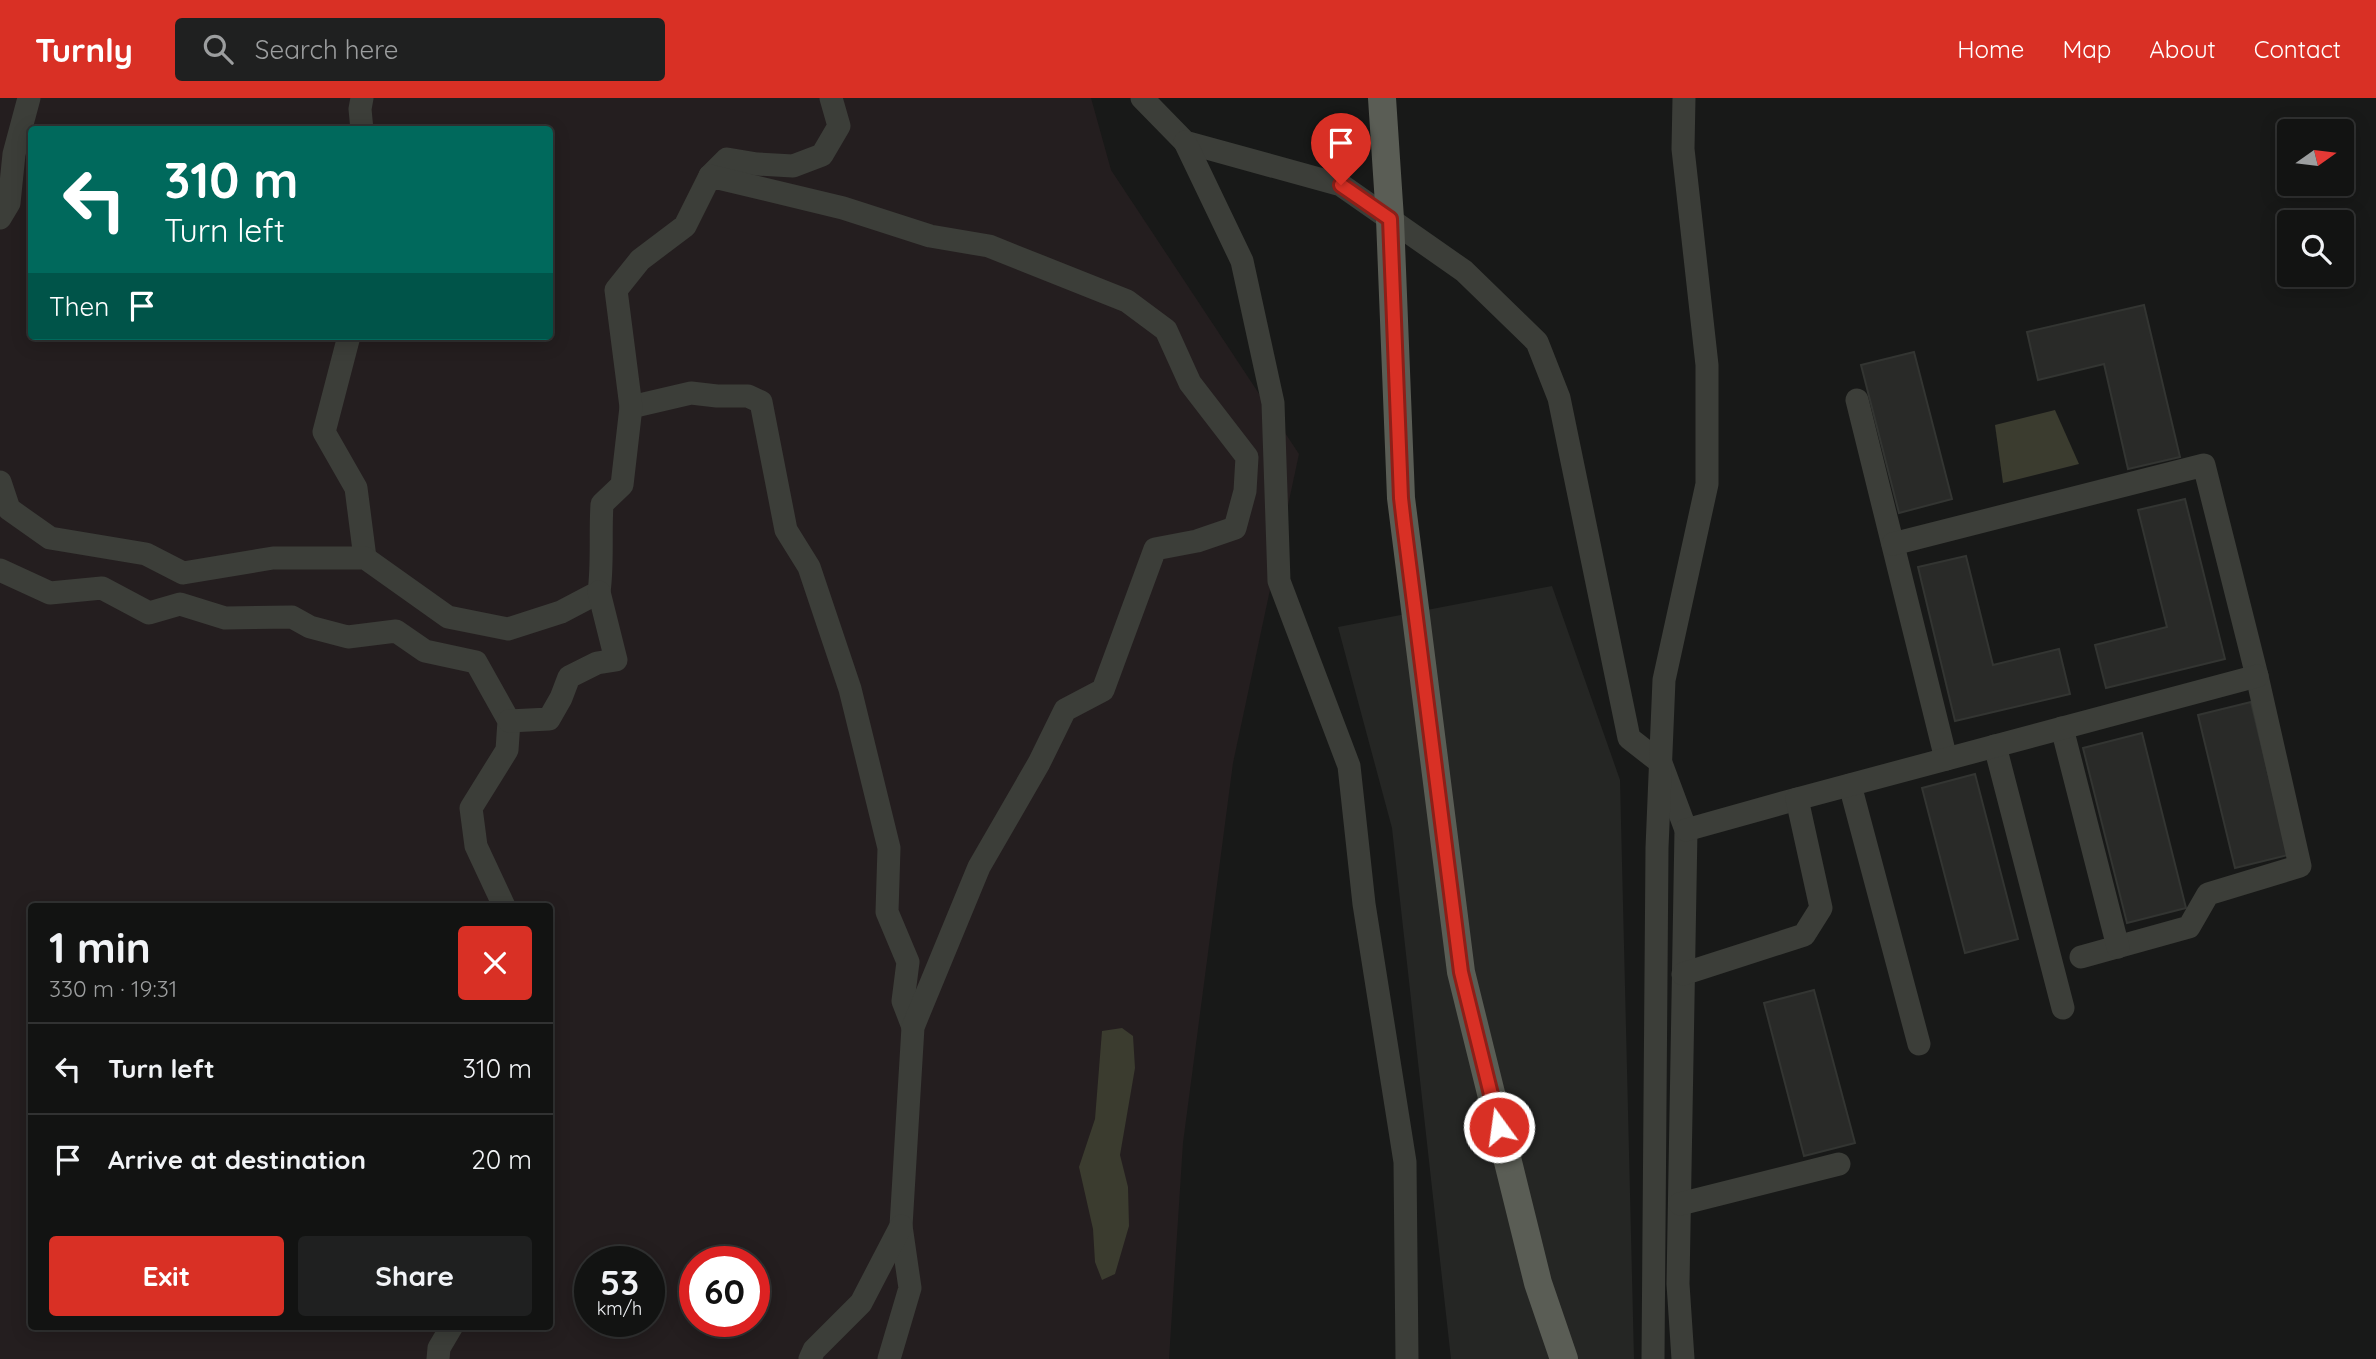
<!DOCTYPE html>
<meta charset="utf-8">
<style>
:root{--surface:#121312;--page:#1f2020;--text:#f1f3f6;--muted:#9c9e9f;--line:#313232;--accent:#d93025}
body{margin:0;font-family:Quicksand,sans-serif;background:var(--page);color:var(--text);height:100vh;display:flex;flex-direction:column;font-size:26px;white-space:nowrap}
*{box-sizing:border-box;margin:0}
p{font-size:23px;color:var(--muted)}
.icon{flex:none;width:38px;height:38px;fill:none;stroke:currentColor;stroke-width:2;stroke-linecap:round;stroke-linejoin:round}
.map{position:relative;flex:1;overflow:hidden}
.details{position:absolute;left:28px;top:805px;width:525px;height:427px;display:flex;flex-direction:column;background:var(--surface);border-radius:7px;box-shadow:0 4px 18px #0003,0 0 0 2px var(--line)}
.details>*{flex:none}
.guide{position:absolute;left:28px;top:28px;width:525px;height:214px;border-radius:7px;box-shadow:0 4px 18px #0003,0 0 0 2px var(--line);background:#00695c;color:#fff;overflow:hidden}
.needle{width:46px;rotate:76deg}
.tools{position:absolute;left:2277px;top:21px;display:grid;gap:14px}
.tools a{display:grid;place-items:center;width:77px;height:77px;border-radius:7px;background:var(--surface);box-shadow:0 4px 18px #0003,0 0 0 2px var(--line);font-size:35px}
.speed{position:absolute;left:574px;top:1148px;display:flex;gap:14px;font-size:35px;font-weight:700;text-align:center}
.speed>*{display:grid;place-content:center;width:91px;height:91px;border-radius:50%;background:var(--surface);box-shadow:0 4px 18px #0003,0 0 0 2px var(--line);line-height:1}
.speed small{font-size:18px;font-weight:400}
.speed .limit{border:10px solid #d22;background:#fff;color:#111}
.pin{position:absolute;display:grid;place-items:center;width:60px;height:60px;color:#fff;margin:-72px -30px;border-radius:50% 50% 50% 0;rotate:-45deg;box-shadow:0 0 7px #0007}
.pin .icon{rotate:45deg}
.me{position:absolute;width:77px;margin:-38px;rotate:346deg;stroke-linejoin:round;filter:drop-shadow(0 0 5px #0008)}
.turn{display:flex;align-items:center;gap:24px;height:147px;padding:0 21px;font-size:32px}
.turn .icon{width:91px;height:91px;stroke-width:2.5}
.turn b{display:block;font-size:49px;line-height:60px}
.then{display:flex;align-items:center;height:66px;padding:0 21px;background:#0003;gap:14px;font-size:26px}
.round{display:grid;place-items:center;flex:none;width:74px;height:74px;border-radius:7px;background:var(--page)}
.summary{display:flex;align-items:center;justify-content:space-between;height:119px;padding:0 21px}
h1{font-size:42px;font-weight:700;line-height:52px}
.action{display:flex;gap:14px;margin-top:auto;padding:14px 21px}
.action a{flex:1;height:80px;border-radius:7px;background:var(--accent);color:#fff;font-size:28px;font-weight:700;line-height:80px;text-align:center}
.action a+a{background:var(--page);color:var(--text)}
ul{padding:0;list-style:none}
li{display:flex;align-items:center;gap:21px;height:91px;padding:0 21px;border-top:2px solid var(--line)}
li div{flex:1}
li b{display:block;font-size:26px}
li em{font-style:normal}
header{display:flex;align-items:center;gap:42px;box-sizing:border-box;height:98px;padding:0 35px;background:var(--accent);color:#fff}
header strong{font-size:33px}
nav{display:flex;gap:38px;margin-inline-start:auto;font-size:24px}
.search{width:490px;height:63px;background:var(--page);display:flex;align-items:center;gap:18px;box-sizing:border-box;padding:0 24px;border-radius:7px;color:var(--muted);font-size:26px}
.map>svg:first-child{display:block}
.built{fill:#252624}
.green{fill:#241e1f;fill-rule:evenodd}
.water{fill:#3b3c2f}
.building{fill:#292a28;stroke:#333532;stroke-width:2}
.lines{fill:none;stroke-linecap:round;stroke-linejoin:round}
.minor{stroke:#3c3e39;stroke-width:23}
.major{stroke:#5a5d55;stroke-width:28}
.route-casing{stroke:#8d1f18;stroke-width:18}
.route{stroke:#d93025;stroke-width:12}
</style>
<header>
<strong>Turnly</strong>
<div class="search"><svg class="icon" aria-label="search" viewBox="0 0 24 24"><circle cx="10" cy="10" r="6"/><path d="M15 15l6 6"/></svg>Search here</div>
<nav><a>Home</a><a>Map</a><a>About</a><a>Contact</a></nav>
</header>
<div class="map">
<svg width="2376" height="1261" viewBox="0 0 2376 1261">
<rect width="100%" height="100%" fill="#181918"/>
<!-- built -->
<polygon class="built" points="1552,488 1620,682 1634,1261 1451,1261 1392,730 1338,529"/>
<!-- green -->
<path class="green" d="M0,0H1091L1111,72L1299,356L1233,665L1183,1045L1169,1261H0ZM32,32H550V238H32ZM32,808H550V1228H32ZM590,1164H649V1223H590ZM695,1164H754V1223H695Z"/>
<!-- water -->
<g class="water">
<polygon points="2055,312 2079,366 2003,385 1995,327"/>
<polygon points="1122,930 1133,938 1135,970 1120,1057 1128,1089 1129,1128 1115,1176 1102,1182 1095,1164 1093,1131 1079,1069 1095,1021 1102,933"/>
</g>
<!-- building -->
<g class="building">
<polygon points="2144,207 2180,359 2128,371 2104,266 2038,282 2027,234"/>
<polygon points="1914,254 1952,401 1899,415 1861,267"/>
<polygon points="2185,401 2225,561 2106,590 2095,547 2167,529 2138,412"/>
<polygon points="1966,458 1993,567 2059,551 2070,596 1955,623 1918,469"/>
<polygon points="2251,604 2288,757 2235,770 2198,617"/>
<polygon points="2142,635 2186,810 2127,825 2083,650"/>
<polygon points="1975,676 2018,841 1965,855 1922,690"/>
<polygon points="1814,892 1855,1045 1804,1058 1764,905"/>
</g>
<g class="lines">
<!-- minor -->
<g class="minor">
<polyline points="362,0 360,11 362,32"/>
<polyline points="1142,0 1185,44 1341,87 1464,173 1537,244 1559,300 1629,640 1661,665 1686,732 1678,1186 1683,1261"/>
<polyline points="1185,44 1242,163 1273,305 1279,483 1349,668 1364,806 1405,1064 1407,1261"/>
<polyline points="710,78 727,61 757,66 793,68 822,57 839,28 831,0"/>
<polyline points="0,120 9,105 14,56 29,0"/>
<polyline points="349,238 324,334 356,390 365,460"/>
<polyline points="1857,302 1946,661"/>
<polyline points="631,309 691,295 717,298 748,298 761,304 786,432 809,469 850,591 889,750 887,814 908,864 903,903 913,929"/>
<path d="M0,384L9,411L50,440L146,456L183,475L273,460H365L448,519L508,531L561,514L599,494C603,465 600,436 602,406L622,387L631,309L616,192L640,162L685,128L710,78L843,110L930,138L989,148L1127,203L1166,232L1190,285L1247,359L1245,393L1235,430L1197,443L1155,451L1103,592L1065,612L1039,665L979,769L913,929L901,1128L910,1190L889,1261"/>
<polyline points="1893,446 2204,367 2257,578 2300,768 2208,796 2189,829 2081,859"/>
<polyline points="0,472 50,495 102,490 149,515 180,506 225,520 292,519 310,529 348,539 396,533 425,553 476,564 509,623 507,652 471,710 476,748 504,808"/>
<polyline points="509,623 549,621 561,600 569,579 597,565 616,562 599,494"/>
<polyline points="2062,630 2118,849"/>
<polyline points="1995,648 2063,910"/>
<polyline points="1850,687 1919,946"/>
<polyline points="1686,732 1797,701"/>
<polyline points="1683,876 1804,837 1821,810 1797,701 2257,578"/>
<polyline points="1680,1106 1839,1066"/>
<polyline points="438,1261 439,1250 452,1228"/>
<polyline points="810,1261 814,1252 861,1205 901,1128"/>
<polyline points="1653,1261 1657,750 1664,582 1707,386 1707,267 1683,51 1684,0"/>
</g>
<!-- major -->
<polyline class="major" points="1382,0 1390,121 1401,400 1461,874 1538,1185 1564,1261"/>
</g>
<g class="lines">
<!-- route casing -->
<g class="route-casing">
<polyline id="route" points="1341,87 1390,121 1401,400 1404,426 1461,874 1499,1029"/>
</g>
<!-- route -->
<use href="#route" class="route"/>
</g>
</svg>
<div class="tools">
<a><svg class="needle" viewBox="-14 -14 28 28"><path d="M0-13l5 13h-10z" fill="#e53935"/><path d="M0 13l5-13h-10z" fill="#9c9e9f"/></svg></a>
<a><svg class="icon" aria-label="search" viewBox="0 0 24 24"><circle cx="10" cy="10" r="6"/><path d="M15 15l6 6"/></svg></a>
</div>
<div class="speed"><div>53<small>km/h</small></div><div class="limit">60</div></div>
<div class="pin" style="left:1341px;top:87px;background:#d93025"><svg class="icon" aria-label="arrive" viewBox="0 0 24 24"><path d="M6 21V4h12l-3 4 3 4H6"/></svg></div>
<svg class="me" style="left:1499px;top:1029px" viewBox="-20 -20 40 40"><circle r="17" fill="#d93025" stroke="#fff" stroke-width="3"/><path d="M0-11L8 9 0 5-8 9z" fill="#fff"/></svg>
<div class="guide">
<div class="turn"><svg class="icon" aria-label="left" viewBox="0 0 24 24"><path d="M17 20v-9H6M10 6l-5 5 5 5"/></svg><div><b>310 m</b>Turn left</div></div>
<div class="then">Then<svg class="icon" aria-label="arrive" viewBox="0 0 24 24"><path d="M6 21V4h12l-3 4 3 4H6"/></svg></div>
</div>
<section class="details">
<div class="summary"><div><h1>1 min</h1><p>330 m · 19:31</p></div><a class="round" style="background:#d93025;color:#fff"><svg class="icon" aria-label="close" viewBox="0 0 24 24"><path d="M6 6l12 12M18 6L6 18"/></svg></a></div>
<ul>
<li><svg class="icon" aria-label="left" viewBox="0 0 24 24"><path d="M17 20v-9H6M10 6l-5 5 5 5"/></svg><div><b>Turn left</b></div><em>310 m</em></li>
<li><svg class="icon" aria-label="arrive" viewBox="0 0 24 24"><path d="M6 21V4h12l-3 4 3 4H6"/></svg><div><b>Arrive at destination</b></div><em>20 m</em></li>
</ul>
<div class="action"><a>Exit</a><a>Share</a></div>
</section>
</div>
